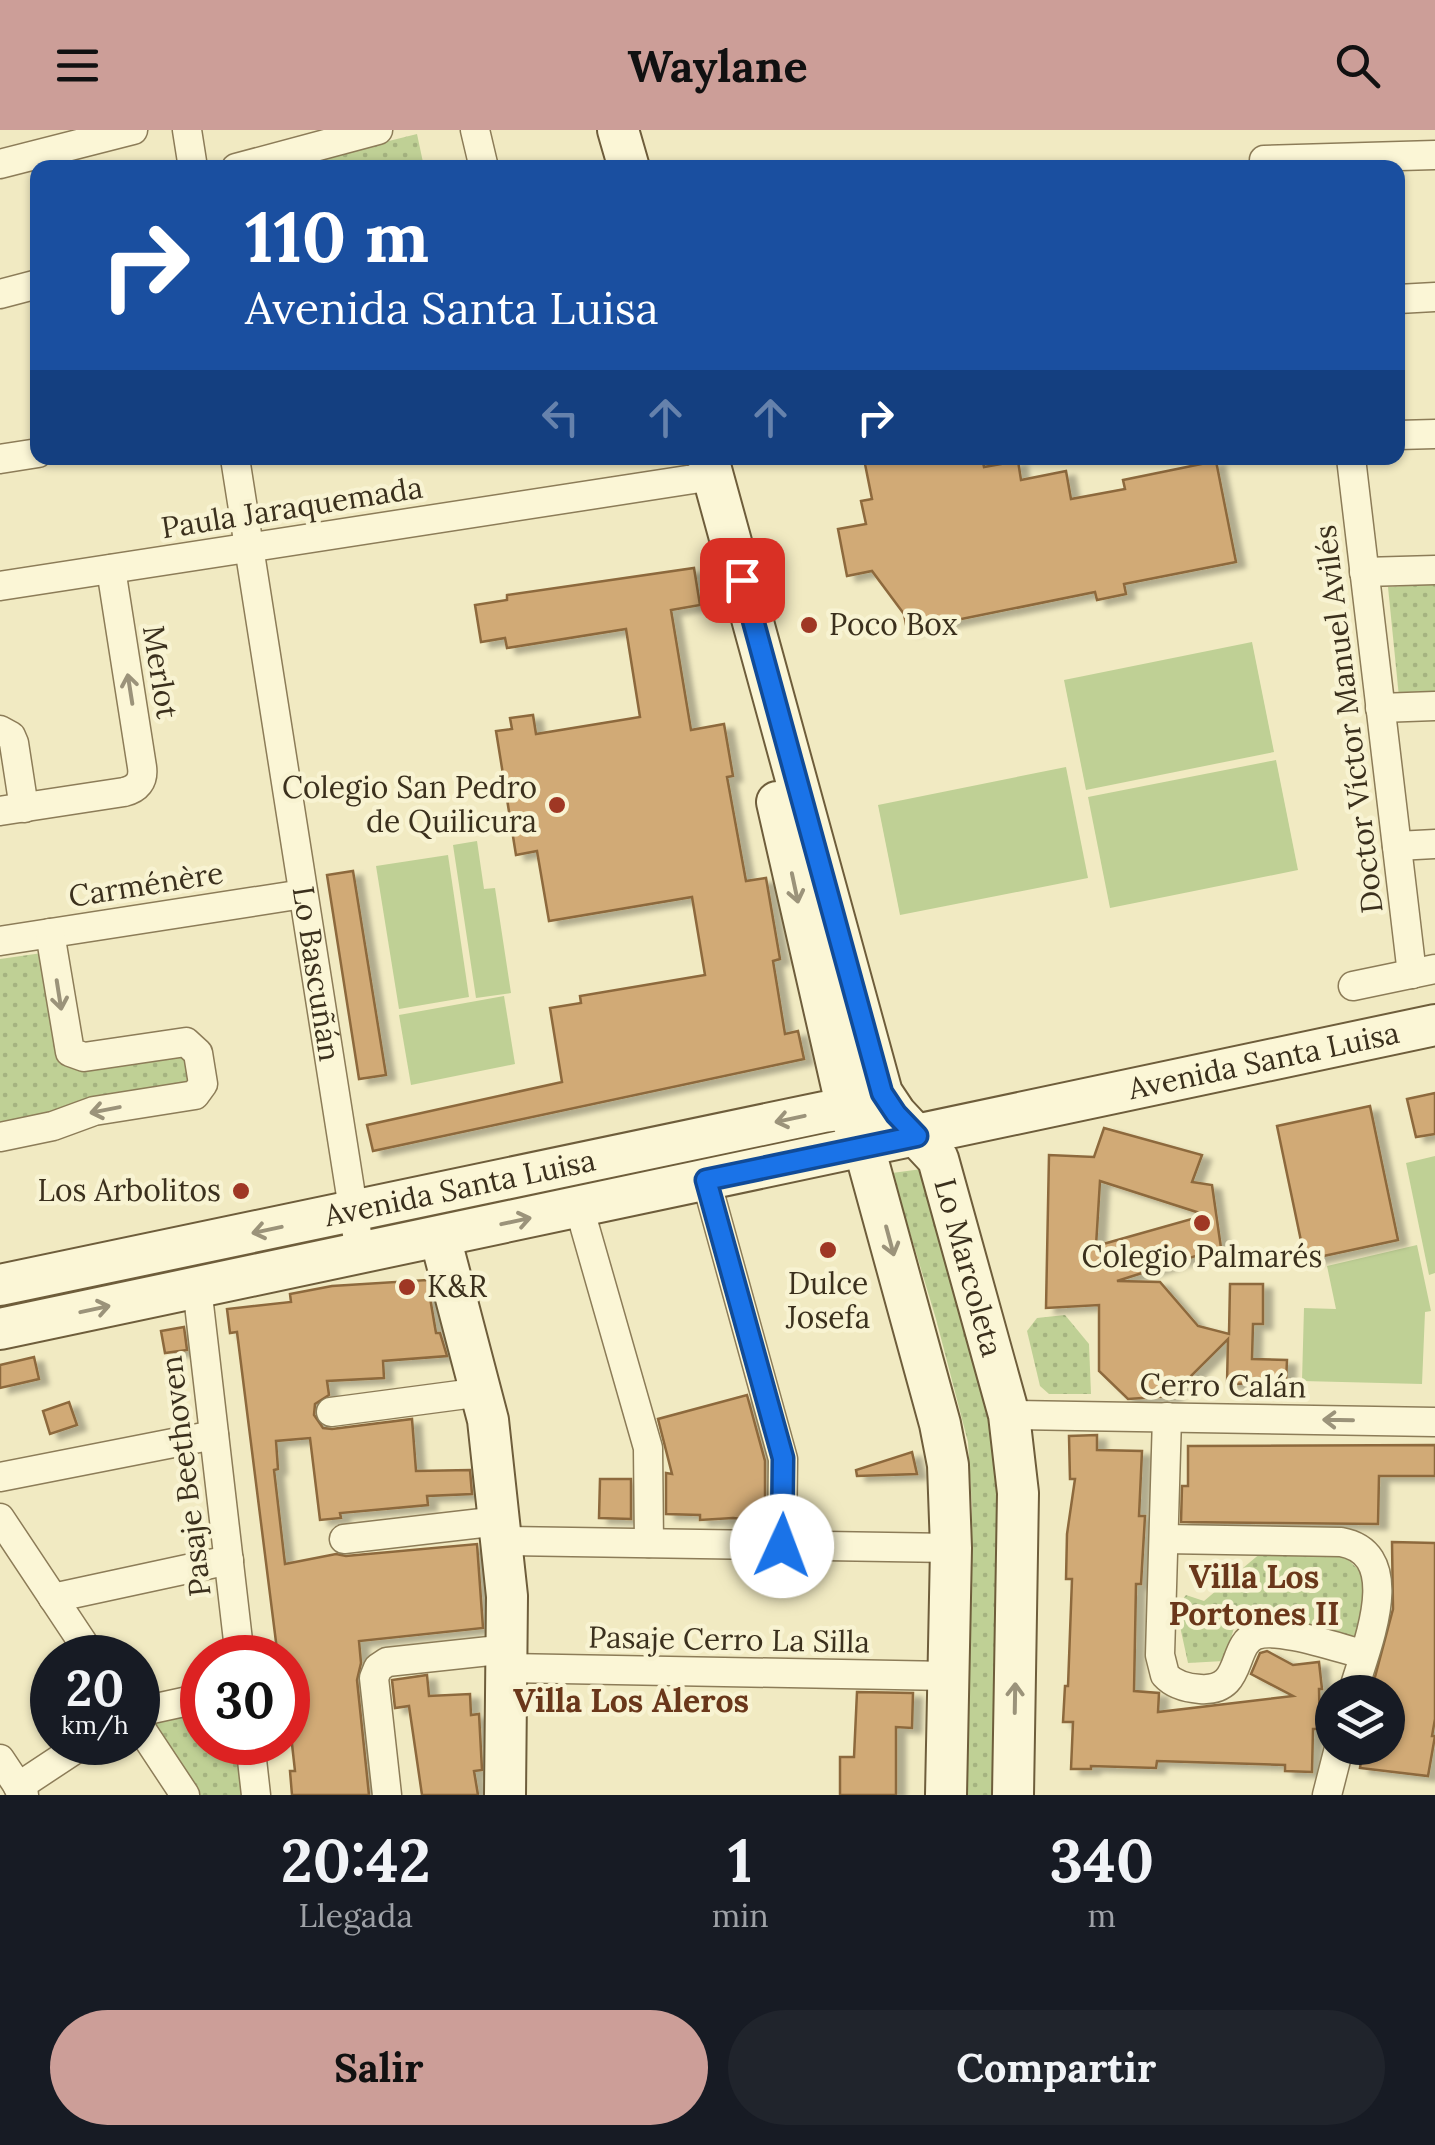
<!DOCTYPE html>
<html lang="es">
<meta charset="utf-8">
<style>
:root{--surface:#171b24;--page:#20242c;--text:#f1f3f6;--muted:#9ea1a6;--accent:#cc9e98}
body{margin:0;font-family:Lora,serif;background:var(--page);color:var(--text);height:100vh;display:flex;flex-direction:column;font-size:38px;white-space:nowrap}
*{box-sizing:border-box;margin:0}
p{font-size:32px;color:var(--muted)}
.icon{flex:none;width:55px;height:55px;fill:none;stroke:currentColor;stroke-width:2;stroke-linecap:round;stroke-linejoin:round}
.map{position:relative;height:1665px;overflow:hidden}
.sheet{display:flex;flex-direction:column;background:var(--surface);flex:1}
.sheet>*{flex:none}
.hud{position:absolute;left:30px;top:30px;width:1375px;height:305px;border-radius:20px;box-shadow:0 2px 8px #0004;background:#1a4fa0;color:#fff;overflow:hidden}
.fabs{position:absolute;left:1315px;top:1545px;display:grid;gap:20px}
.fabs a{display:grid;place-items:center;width:90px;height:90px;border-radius:50%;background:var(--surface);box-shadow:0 2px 8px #0004;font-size:50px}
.speed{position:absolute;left:30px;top:1505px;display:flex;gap:20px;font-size:50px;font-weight:700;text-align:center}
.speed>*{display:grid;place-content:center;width:130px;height:130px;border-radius:50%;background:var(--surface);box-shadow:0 2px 8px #0004;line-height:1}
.speed small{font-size:25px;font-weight:400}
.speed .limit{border:15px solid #d22;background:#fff;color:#111}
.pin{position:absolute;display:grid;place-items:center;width:85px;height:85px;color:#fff;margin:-42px;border-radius:20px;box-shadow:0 5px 15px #0006}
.me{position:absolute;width:110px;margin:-55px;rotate:2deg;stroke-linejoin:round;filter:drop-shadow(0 0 8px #0008)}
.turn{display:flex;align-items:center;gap:35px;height:210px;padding:0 50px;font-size:45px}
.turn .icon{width:130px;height:130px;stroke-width:2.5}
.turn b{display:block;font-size:70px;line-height:85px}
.lanes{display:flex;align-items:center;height:95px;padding:0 50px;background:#0003;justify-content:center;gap:50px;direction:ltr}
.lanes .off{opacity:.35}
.eta{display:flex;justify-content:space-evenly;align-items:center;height:170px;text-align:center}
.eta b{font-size:60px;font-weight:700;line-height:70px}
.action{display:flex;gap:20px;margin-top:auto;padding:20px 50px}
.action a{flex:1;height:115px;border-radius:60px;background:var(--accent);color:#111;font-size:40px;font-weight:700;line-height:115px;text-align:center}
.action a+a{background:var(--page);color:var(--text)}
header{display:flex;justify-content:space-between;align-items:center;height:130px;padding:0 50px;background:var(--accent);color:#111;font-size:45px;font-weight:700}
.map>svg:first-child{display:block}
.green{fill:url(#green-dots)}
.pitch{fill:#bfd095}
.building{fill:#d1aa76;stroke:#8d693c;stroke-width:2.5;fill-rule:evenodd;filter:url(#shadow)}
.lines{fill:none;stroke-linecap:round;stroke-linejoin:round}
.street-casing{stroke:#8c7c58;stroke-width:31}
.secondary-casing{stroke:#6e5d3b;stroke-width:44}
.street{stroke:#fbf6d6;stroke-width:28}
.secondary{stroke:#fbf6d6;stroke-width:40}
.oneway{stroke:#9b937a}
.route-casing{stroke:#114b97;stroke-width:25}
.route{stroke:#1a73e8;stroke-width:18}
.poi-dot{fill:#9f3724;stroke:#f8f3d2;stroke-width:4}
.labels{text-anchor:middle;stroke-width:9;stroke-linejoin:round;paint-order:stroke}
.street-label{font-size:30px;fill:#3b301d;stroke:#f8f3d2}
.poi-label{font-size:30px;fill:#3b301d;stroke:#f8f3d2;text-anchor:start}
.neighbourhood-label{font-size:32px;font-weight:bold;fill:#6a371a;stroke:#f8f3d2}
</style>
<header><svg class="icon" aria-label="menu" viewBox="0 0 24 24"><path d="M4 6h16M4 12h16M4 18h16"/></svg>Waylane<svg class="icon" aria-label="search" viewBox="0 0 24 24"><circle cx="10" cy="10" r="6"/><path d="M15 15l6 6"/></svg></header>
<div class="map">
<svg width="1435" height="1665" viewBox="0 0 1435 1665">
<defs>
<pattern id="green-dots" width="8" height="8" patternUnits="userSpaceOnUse" patternTransform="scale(2.5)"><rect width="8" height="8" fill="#bfd095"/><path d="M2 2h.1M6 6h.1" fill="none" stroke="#a5b380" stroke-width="1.8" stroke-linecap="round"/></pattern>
<filter id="shadow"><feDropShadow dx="9" dy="5" stdDeviation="2.5" flood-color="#0004"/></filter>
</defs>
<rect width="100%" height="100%" fill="#f1eac2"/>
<!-- green -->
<g class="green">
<polygon points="417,4 424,37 280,38"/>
<polygon points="1435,454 1435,566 1399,567 1388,457"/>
<polygon points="42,823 46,825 64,935 187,917 197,952 0,1000 0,829"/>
<polygon points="922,1039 991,1294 1000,1370 994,1665 966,1665 972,1377 968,1312 936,1189 892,1043"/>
<polygon points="1065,1185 1089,1214 1091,1264 1049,1264 1040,1256 1027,1201 1037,1188"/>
<polygon points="1262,1422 1341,1423 1361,1442 1370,1459 1355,1506 1263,1490 1234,1498 1224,1531 1188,1533 1176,1478 1186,1465 1204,1471"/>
<polygon points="202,1576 202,1612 244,1613 249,1665 197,1665 147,1590"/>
</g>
<!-- pitch -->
<g class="pitch">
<polygon points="1252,512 1274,622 1086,660 1064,550"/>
<polygon points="1276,630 1298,740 1110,778 1088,667"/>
<polygon points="1066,637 1088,748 900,785 878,675"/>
<polygon points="477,711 484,759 495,758 511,863 476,868 453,715"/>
<polygon points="448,725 469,867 399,879 376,736"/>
<polygon points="504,866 515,934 411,955 399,885"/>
<polygon points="1435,1026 1435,1143 1429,1145 1406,1033"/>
<polygon points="1417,1115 1431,1181 1425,1182 1422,1254 1302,1251 1304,1178 1336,1179 1327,1136"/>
</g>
<!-- building -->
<g class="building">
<polygon points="896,328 982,328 984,337 1018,331 1021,350 1066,341 1071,369 1125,359 1123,350 1216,331 1236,432 1124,454 1126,464 1097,470 1095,462 907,500 904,484 872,441 847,446 838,399 866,394 861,371 872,369 865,334"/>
<polygon points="694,438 700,475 671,480 691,600 724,594 733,646 727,647 746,751 766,748 780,829 773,831 785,904 798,901 804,929 373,1021 367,995 562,952 550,878 581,873 580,866 705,845 692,767 549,791 537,721 516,725 496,601 512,599 510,588 533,585 536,604 640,587 626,499 507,518 505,508 481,512 475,475 507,470 507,465"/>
<polygon points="353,741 386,945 359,949 327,745"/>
<polygon points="1435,963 1435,1004 1416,1007 1407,969"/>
<polygon points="1370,976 1398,1110 1305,1130 1277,996"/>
<path d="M1104,998L1202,1025L1192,1052L1212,1055L1221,1118L1117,1151L1160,1152L1198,1196L1229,1204L1230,1154H1263V1194H1253L1252,1229L1287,1230L1286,1253L1227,1254L1228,1209L1171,1266L1128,1269L1099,1241V1175L1046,1178L1049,1025L1094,1027ZM1100,1051L1206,1085L1096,1116Z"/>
<polygon points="427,1150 436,1203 440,1203 447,1226 383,1231 384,1248 327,1251 329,1265 315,1274 314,1285 323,1298 332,1299 412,1289 416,1341 470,1340 472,1364 427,1366 428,1375 340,1383 341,1388 320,1390 310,1308 276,1311 278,1339 274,1340 285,1434 336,1424 346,1426 477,1414 483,1498 359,1511 361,1533 357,1550 369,1665 292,1665 290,1641 295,1641 291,1605 288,1606 288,1528 278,1528 237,1202 230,1203 227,1179 291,1172 290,1164 332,1156"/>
<polygon points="184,1197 187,1220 165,1223 161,1201"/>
<polygon points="34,1227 39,1249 0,1258 0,1235"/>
<polygon points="747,1265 765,1331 765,1391 733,1388 700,1390 700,1385 666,1384 666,1343 672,1344 658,1289"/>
<polygon points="69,1272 77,1295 50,1304 43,1281"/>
<polygon points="1097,1305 1097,1320 1142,1321 1139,1386 1145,1386 1141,1454 1136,1454 1134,1561 1159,1563 1158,1582 1293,1566 1251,1544 1260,1523 1267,1521 1293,1535 1319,1532 1322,1559 1319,1559 1320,1599 1313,1599 1312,1642 1285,1641 1285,1635 1157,1631 1156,1638 1091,1636 1091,1639 1071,1639 1073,1592 1063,1592 1065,1556 1068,1556 1072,1449 1066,1449 1067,1404 1075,1349 1070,1349 1069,1306"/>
<polygon points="1435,1315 1435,1346 1379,1346 1378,1394 1181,1392 1182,1356 1188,1356 1188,1316"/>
<polygon points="912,1322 917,1344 857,1346 856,1340"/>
<polygon points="600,1349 631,1349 631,1389 599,1388"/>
<polygon points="1392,1412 1435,1413 1435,1589 1432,1606 1435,1606 1428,1646 1360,1638 1363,1618 1388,1618 1388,1562 1371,1562 1393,1479"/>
<polygon points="427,1545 429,1566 470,1564 471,1585 479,1584 482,1640 474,1641 478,1665 422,1665 409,1576 395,1578 392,1550"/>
<polygon points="857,1562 913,1563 912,1598 896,1597 896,1665 840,1665 840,1627 854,1627"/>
</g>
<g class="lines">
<!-- street casing -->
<g class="street-casing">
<g id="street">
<polyline points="187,0 193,38"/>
<polyline points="475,0 484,38"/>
<polyline points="1264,30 1435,25"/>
<polyline points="0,34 133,0"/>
<polyline points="236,38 378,0"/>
<polyline points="0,164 38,154"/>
<polyline points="1398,169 1435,167"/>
<polyline points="1398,305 1435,304"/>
<path id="s1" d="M235,328L360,1123"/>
<polyline points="1351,328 1412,844"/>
<polyline points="0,329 38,323"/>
<polyline points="1364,442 1435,440"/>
<polyline points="0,456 713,346"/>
<polyline points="1380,578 1435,576"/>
<polyline points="0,600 11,606 14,613 24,678"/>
<path d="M0,681L124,662C137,659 144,651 142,637L111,439"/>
<polyline points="1397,716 1435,714"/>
<polyline points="0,811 303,764"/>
<polyline points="1353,856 1435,839"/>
<polyline points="0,1007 53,996 94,981 195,965 203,954 198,923 186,912 84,927 70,922 50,803"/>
<polyline points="706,1050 783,1329 782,1415"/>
<polyline points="579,1077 648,1318 649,1413"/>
<polyline points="197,1157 240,1528"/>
<polyline points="331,1282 482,1262"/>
<polyline points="1009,1285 1435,1292"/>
<path d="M1167,1287L1160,1525L1165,1545C1174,1555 1186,1558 1200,1559C1245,1562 1230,1515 1256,1505C1279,1497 1338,1518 1363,1524"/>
<polyline points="0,1347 214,1305"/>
<polyline points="0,1388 93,1528"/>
<polyline points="344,1409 499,1391"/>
<path d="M1164,1409L1341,1412C1408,1424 1364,1521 1353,1562"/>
<polyline points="501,1411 951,1418"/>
<polyline points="53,1468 229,1430"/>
<polyline points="508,1538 948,1546"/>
<polyline points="138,1582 202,1568"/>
<polyline points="138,1594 185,1665"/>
<polyline points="250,1612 256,1665"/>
<polyline points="0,1629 24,1665"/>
<polyline points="18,1657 86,1612"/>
<polyline points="387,1665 374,1548 378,1538 387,1532 508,1519"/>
<polyline points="1327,1665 1339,1618"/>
</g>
</g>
<!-- secondary casing -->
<g class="secondary-casing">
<g id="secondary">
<polyline points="618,0 629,38"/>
<path id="s2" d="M708,328L882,963L896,984L938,1029L1009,1285L1018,1363L1013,1665"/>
<polyline points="777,672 847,979 864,1017 940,1294 948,1335 951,1418 946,1665"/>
<polyline points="440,1107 488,1290 507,1466 505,1665"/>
<path id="s3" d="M0,1155L824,982L847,979L871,988"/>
<path id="s4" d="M0,1199L1435,895"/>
</g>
</g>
<!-- street -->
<use href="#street" class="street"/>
<!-- secondary -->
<use href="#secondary" class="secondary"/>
</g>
<!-- one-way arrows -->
<defs><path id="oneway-shaft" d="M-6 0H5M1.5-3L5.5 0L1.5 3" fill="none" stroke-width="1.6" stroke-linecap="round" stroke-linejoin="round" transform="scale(2.5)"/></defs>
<g class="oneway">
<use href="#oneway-shaft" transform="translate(130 559) rotate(-99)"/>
<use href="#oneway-shaft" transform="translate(795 758) rotate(78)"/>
<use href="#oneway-shaft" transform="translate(59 865) rotate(81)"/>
<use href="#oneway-shaft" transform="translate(105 980) rotate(169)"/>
<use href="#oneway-shaft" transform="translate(790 989) rotate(168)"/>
<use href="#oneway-shaft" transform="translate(516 1091) rotate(-12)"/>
<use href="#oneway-shaft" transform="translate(267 1100) rotate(168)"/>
<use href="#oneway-shaft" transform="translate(890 1111) rotate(75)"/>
<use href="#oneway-shaft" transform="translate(95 1179) rotate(-12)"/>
<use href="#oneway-shaft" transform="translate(1338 1290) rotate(-179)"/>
<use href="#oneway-shaft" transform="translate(1015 1568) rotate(-89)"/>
</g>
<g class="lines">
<!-- route casing -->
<g class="route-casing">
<polyline id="route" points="742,450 882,963 896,984 917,1006 706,1050 783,1328 782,1416"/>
</g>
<!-- route -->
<use href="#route" class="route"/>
</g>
<!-- markers -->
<g class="poi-dot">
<circle cx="809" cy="495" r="10"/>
<circle cx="557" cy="675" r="10"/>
<circle cx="241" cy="1061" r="10"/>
<circle cx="1202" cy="1093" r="10"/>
<circle cx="828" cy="1120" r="10"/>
<circle cx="407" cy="1157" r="10"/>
</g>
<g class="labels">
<!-- street labels -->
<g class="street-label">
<text transform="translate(292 378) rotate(-9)" y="10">Paula Jaraquemada</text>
<text transform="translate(160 542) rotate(81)" y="10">Merlot</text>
<text transform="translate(1349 589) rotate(-97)" y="10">Doctor Víctor Manuel Avilés</text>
<text transform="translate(146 755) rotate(-9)" y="10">Carménère</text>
<text dy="10" stroke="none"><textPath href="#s1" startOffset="522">Lo Bascuñán</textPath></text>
<text dy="10" stroke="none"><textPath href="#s4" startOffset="1292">Avenida Santa Luisa</textPath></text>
<text dy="10" stroke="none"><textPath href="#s3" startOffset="470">Avenida Santa Luisa</textPath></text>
<text dy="10" stroke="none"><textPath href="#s2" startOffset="858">Lo Marcoleta</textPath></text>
<text transform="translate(1223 1256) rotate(1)" y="10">Cerro Calán</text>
<text transform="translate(186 1346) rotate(-97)" y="10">Pasaje Beethoven</text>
<text transform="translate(729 1510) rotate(1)" y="10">Pasaje Cerro La Silla</text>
</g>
<!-- poi labels -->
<g class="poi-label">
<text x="829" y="505">Poco Box</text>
<text x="537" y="668" text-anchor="end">Colegio San Pedro<tspan x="537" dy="34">de Quilicura</tspan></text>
<text x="221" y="1071" text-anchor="end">Los Arbolitos</text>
<text x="1202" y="1137" text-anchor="middle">Colegio Palmarés</text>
<text x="828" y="1164" text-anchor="middle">Dulce<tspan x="828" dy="34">Josefa</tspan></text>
<text x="427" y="1167">K&amp;R</text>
</g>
<!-- neighbourhood labels -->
<g class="neighbourhood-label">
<text x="1254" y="1458">Villa Los<tspan x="1254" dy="37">Portones II</tspan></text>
<text x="631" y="1582">Villa Los Aleros</text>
</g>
</g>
</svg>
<div class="fabs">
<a><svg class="icon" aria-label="layers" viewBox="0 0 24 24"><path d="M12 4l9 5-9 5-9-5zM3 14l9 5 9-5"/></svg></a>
</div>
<div class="speed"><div>20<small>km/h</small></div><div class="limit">30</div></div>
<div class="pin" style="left:742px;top:450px;background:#d93025"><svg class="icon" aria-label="arrive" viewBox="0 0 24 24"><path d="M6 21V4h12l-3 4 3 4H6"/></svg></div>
<svg class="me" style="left:782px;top:1416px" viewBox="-20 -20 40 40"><circle r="19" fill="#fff"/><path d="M0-13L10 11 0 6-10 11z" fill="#1a73e8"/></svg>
<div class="hud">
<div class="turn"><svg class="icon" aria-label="right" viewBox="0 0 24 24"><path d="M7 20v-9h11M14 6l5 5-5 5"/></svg><div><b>110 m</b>Avenida Santa Luisa</div></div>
<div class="lanes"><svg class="icon off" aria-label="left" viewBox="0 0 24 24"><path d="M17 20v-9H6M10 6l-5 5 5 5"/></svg><svg class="icon off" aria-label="ahead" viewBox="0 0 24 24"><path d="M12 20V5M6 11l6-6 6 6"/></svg><svg class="icon off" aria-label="ahead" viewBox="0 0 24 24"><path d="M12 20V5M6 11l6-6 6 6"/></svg><svg class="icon" aria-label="right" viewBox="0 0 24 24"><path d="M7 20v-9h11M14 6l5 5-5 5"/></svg></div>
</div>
</div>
<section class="sheet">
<div class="eta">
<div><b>20:42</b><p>Llegada</p></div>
<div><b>1</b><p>min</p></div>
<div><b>340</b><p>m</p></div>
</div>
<div class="action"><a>Salir</a><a>Compartir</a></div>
</section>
